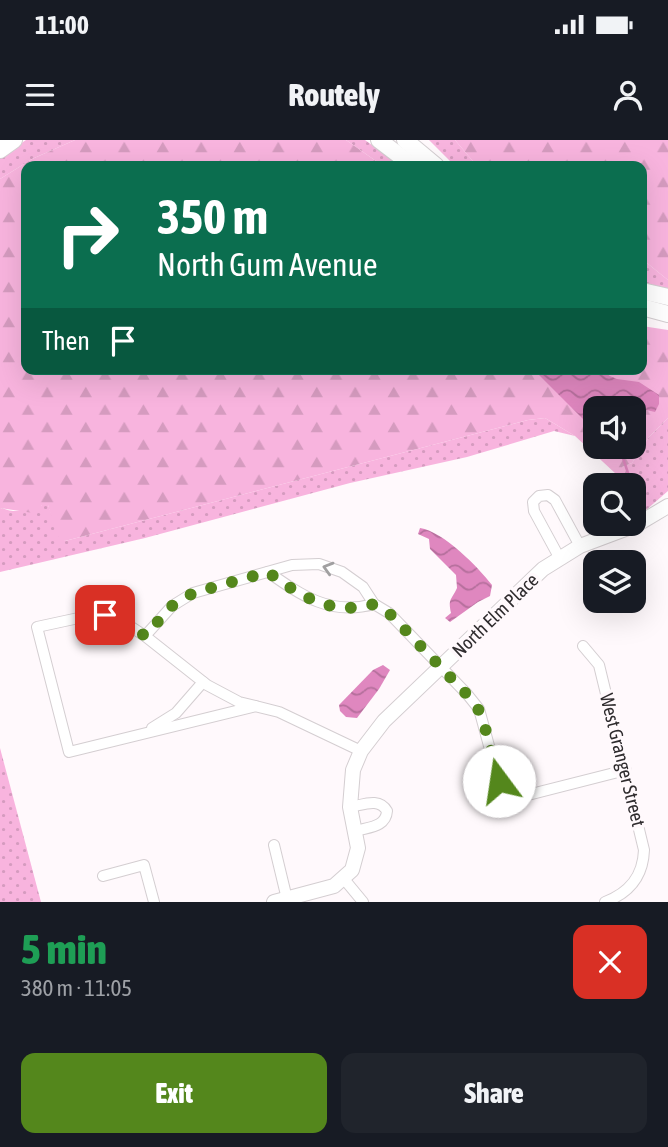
<!DOCTYPE html>
<meta charset="utf-8">
<style>
:root{--surface:#171b24;--page:#20242c;--text:#f1f3f6;--muted:#9ea1a6;--accent:#54871c}
body{margin:0;font-family:"Asap Condensed",sans-serif;background:var(--page);color:var(--text);height:100vh;display:flex;flex-direction:column;font-size:26px;white-space:nowrap}
*{box-sizing:border-box;margin:0}
p{font-size:23px;color:var(--muted)}
.icon{flex:none;width:38px;height:38px;fill:none;stroke:currentColor;stroke-width:2;stroke-linecap:round;stroke-linejoin:round}
.map{position:relative;height:762px;overflow:hidden}
.drawer{display:flex;flex-direction:column;background:var(--surface);flex:1}
.drawer>*{flex:none}
.guide{position:absolute;left:21px;top:21px;width:626px;height:214px;border-radius:14px;box-shadow:0 7px 28px #0002;background:#0b6e4f;color:#fff;overflow:hidden}
.controls{position:absolute;left:583px;top:256px;display:grid;gap:14px}
.controls a{display:grid;place-items:center;width:63px;height:63px;border-radius:14px;background:var(--surface);box-shadow:0 7px 28px #0002;font-size:35px}
.pin{position:absolute;display:grid;place-items:center;width:60px;height:60px;color:#fff;margin:-30px;border-radius:14px;box-shadow:0 4px 10px #0006}
.me{position:absolute;width:77px;margin:-38px;rotate:346deg;stroke-linejoin:round;filter:drop-shadow(0 0 5px #0008)}
.turn{display:flex;align-items:center;gap:24px;height:147px;padding:0 21px;font-size:32px}
.turn .icon{width:91px;height:91px;stroke-width:2.5}
.turn b{display:block;font-size:49px;line-height:60px}
.then{display:flex;align-items:center;height:66px;padding:0 21px;background:#0003;gap:14px;font-size:26px}
.round{display:grid;place-items:center;flex:none;width:74px;height:74px;border-radius:14px;background:var(--page)}
.headline{display:flex;align-items:center;justify-content:space-between;height:119px;padding:0 21px}
h1{font-size:42px;font-weight:800;line-height:52px;color:#1e9e55}
.primary-button{display:flex;gap:14px;margin-top:auto;padding:14px 21px}
.primary-button a{flex:1;height:80px;border-radius:14px;background:var(--accent);color:#fff;font-size:28px;font-weight:800;line-height:80px;text-align:center}
.primary-button a+a{background:var(--page);color:var(--text)}
.status{display:flex;justify-content:space-between;align-items:center;height:49px;padding:0 35px;background:var(--surface);direction:ltr}
.status svg{height:19px;fill:currentColor}
header{display:flex;justify-content:space-between;align-items:center;height:91px;padding:0 21px;background:var(--surface);font-size:32px;font-weight:800}
.map>svg:first-child{display:block}
.grass{fill:url(#grass-dots)}
.forest{fill:url(#forest-firs);fill-rule:evenodd}
.water{fill:url(#water-waves)}
.lines{fill:none;stroke-linecap:round;stroke-linejoin:round}
.stream{stroke:#df87bf;stroke-width:2.5}
.minor-casing{stroke:#d4ced1;stroke-width:12}
.tertiary-casing{stroke:#d4ced1;stroke-width:16}
.secondary-casing{stroke:#d4ced1;stroke-width:18}
.minor{stroke:#fff;stroke-width:10}
.tertiary{stroke:#fff;stroke-width:14}
.secondary{stroke:#fff;stroke-width:16}
.oneway{stroke:#a1a0a1}
.route{stroke:#54871c;stroke-width:12;stroke-dasharray:0 21.6}
.labels{text-anchor:middle;stroke-width:7;stroke-linejoin:round;paint-order:stroke}
.street-label{font-size:19px;fill:#2f2c2e;stroke:#fff9fc}
</style>
<div class="status"><b>11:00</b><svg viewBox="0 0 49 12"><path d="M0 12V9h3v3zM5 12V6h3v6zM10 12V3h3v9zM15 12V0h3v12zM26 1h20v11H26zM47 4h2v5h-2z"/></svg></div>
<header><svg class="icon" aria-label="menu" viewBox="0 0 24 24"><path d="M4 6h16M4 12h16M4 18h16"/></svg>Routely<svg class="icon" aria-label="person" viewBox="0 0 24 24"><circle cx="12" cy="8" r="4"/><path d="M4 21q1-7 8-7t8 7"/></svg></header>
<div class="map">
<svg width="668" height="762" viewBox="0 0 668 762">
<defs>
<pattern id="grass-dots" width="8" height="8" patternUnits="userSpaceOnUse" patternTransform="scale(1.75)"><rect width="8" height="8" fill="#f8b4de"/><path d="M2 2h.1M6 6h.1" fill="none" stroke="#d59bbf" stroke-width="1.8" stroke-linecap="round"/></pattern>
<pattern id="forest-firs" width="22" height="20" patternUnits="userSpaceOnUse" patternTransform="scale(1.75)"><rect width="22" height="20" fill="#f8b4de"/><path d="M5 1l3.5 6h-7zM16 11l3.5 6h-7z" fill="#d59bbf"/></pattern>
<pattern id="water-waves" width="16" height="10" patternUnits="userSpaceOnUse" patternTransform="scale(1.75)"><rect width="16" height="10" fill="#df87bf"/><path d="M0 5q4-4 8 0t8 0" fill="none" stroke="#b56f9c"/></pattern>
</defs>
<rect width="100%" height="100%" fill="#fff9fc"/>
<!-- grass -->
<g class="grass">
<polygon points="26,0 75,0 32,19 0,39 0,18"/>
<polygon points="346,0 365,0 401,26 383,26"/>
<polygon points="429,0 455,0 477,26 455,26"/>
<polygon points="642,119 668,140 668,149 642,142"/>
<path d="M545,278L575,296L554,291L467,317L350,343L145,398L0,432V368C4,368 8,371 13,371C19,371 22,370 29,372L42,365H48L54,381L65,401L528,280Z"/>
<polygon points="668,278 668,351 646,370 634,376 634,345 619,345 622,336 622,327 632,323 649,297"/>
<polygon points="0,608 41,762 0,762"/>
</g>
<!-- forest -->
<g class="forest">
<path d="M75,0H346L383,26H26V229H642V186L668,190V278L649,297L632,323L622,327V336L618,342L616,334L575,296L545,278L528,280L65,401L57,396L48,365H42L33,373L0,368V39L32,19ZM595,268H634V306H595Z"/>
<polygon points="455,0 668,0 668,140 642,119 642,26 477,26"/>
</g>
<!-- water -->
<g class="water">
<polygon points="533,229 593,229 617,239 639,242 659,255 659,264 655,272 638,268 634,271 634,268 595,268 595,291"/>
<path d="M420,388C444,392 478,427 492,445L490,456L478,462L450,482L445,478L451,473C448,458 451,461 457,448L456,435L430,409L429,399L418,394Z"/>
<polygon points="383,525 390,530 379,549 357,578 346,577 340,571 339,565 373,530"/>
</g>
<g class="lines">
<!-- stream -->
<g class="stream">
<polyline points="619,306 632,345"/>
<polyline points="634,349 637,360"/>
</g>
<!-- minor casing -->
<g class="minor-casing">
<g id="minor">
<polyline points="559,417 534,371 533,362 539,356 548,355 555,360 580,406"/>
<path d="M268,432C302,456 331,476 374,464"/>
<polyline points="145,496 172,466 193,453 292,425 319,424 342,432 363,447 374,464 389,473 467,554 479,569 504,661 626,630"/>
<path d="M583,506L599,525L644,710C643,737 629,753 605,762"/>
<polyline points="256,566 69,612 37,487 97,474 116,477 145,496 207,545 239,562 279,572 361,611"/>
<polyline points="152,588 176,573 203,542"/>
<path d="M350,667C363,665 379,657 387,671C386,687 369,687 356,691"/>
<polyline points="274,705 287,759"/>
<polyline points="103,736 144,725 154,762"/>
<polyline points="344,739 363,762"/>
</g>
</g>
<!-- tertiary casing -->
<g class="tertiary-casing">
<polyline id="tertiary" points="274,762 334,746 352,730 358,708 350,667 353,630 361,611 384,581 543,429 580,406 636,385 668,366"/>
</g>
<!-- secondary casing -->
<g class="secondary-casing">
<g id="secondary">
<polyline points="379,0 413,26"/>
<polyline points="405,0 436,26"/>
<polyline points="0,10 14,0"/>
<polyline points="642,151 668,157"/>
<polyline points="642,167 668,174"/>
</g>
</g>
<!-- minor -->
<use href="#minor" class="minor"/>
<!-- tertiary -->
<use href="#tertiary" class="tertiary"/>
<!-- secondary -->
<use href="#secondary" class="secondary"/>
</g>
<!-- one-way arrows -->
<defs><path id="oneway-chevron" d="M-2-3.5L2.5 0L-2 3.5" fill="none" stroke-width="1.6" stroke-linecap="round" stroke-linejoin="round" transform="scale(1.75)"/></defs>
<use class="oneway" href="#oneway-chevron" transform="translate(328 428) rotate(-164)"/>
<g class="lines">
<!-- route -->
<path class="route" d="M105,475L126,482L145,496L172,466L193,453L268,432C302,457 331,476 374,464L389,473L474,562L482,576L499,641"/>
</g>
<g class="labels">
<!-- street labels -->
<g class="street-label">
<text transform="translate(495 475) rotate(-44)" y="7">North Elm Place</text>
<text transform="translate(623 620) rotate(76)" y="7">West Granger Street</text>
</g>
</g>
</svg>
<div class="controls">
<a><svg class="icon" aria-label="sound" viewBox="0 0 24 24"><path d="M4 9h4l5-4v14l-5-4H4zM17 9q2 3 0 6"/></svg></a>
<a><svg class="icon" aria-label="search" viewBox="0 0 24 24"><circle cx="10" cy="10" r="6"/><path d="M15 15l6 6"/></svg></a>
<a><svg class="icon" aria-label="layers" viewBox="0 0 24 24"><path d="M12 4l9 5-9 5-9-5zM3 14l9 5 9-5"/></svg></a>
</div>
<div class="pin" style="left:105px;top:475px;background:#d93025"><svg class="icon" aria-label="arrive" viewBox="0 0 24 24"><path d="M6 21V4h12l-3 4 3 4H6"/></svg></div>
<svg class="me" style="left:499px;top:641px" viewBox="-20 -20 40 40"><circle r="19" fill="#fff"/><path d="M0-13L10 11 0 6-10 11z" fill="#54871c"/></svg>
<div class="guide">
<div class="turn"><svg class="icon" aria-label="right" viewBox="0 0 24 24"><path d="M7 20v-9h11M14 6l5 5-5 5"/></svg><div><b>350 m</b>North Gum Avenue</div></div>
<div class="then">Then<svg class="icon" aria-label="arrive" viewBox="0 0 24 24"><path d="M6 21V4h12l-3 4 3 4H6"/></svg></div>
</div>
</div>
<section class="drawer">
<div class="headline"><div><h1>5 min</h1><p>380 m · 11:05</p></div><a class="round" style="background:#d93025;color:#fff"><svg class="icon" aria-label="close" viewBox="0 0 24 24"><path d="M6 6l12 12M18 6L6 18"/></svg></a></div>
<div class="primary-button"><a>Exit</a><a>Share</a></div>
</section>
